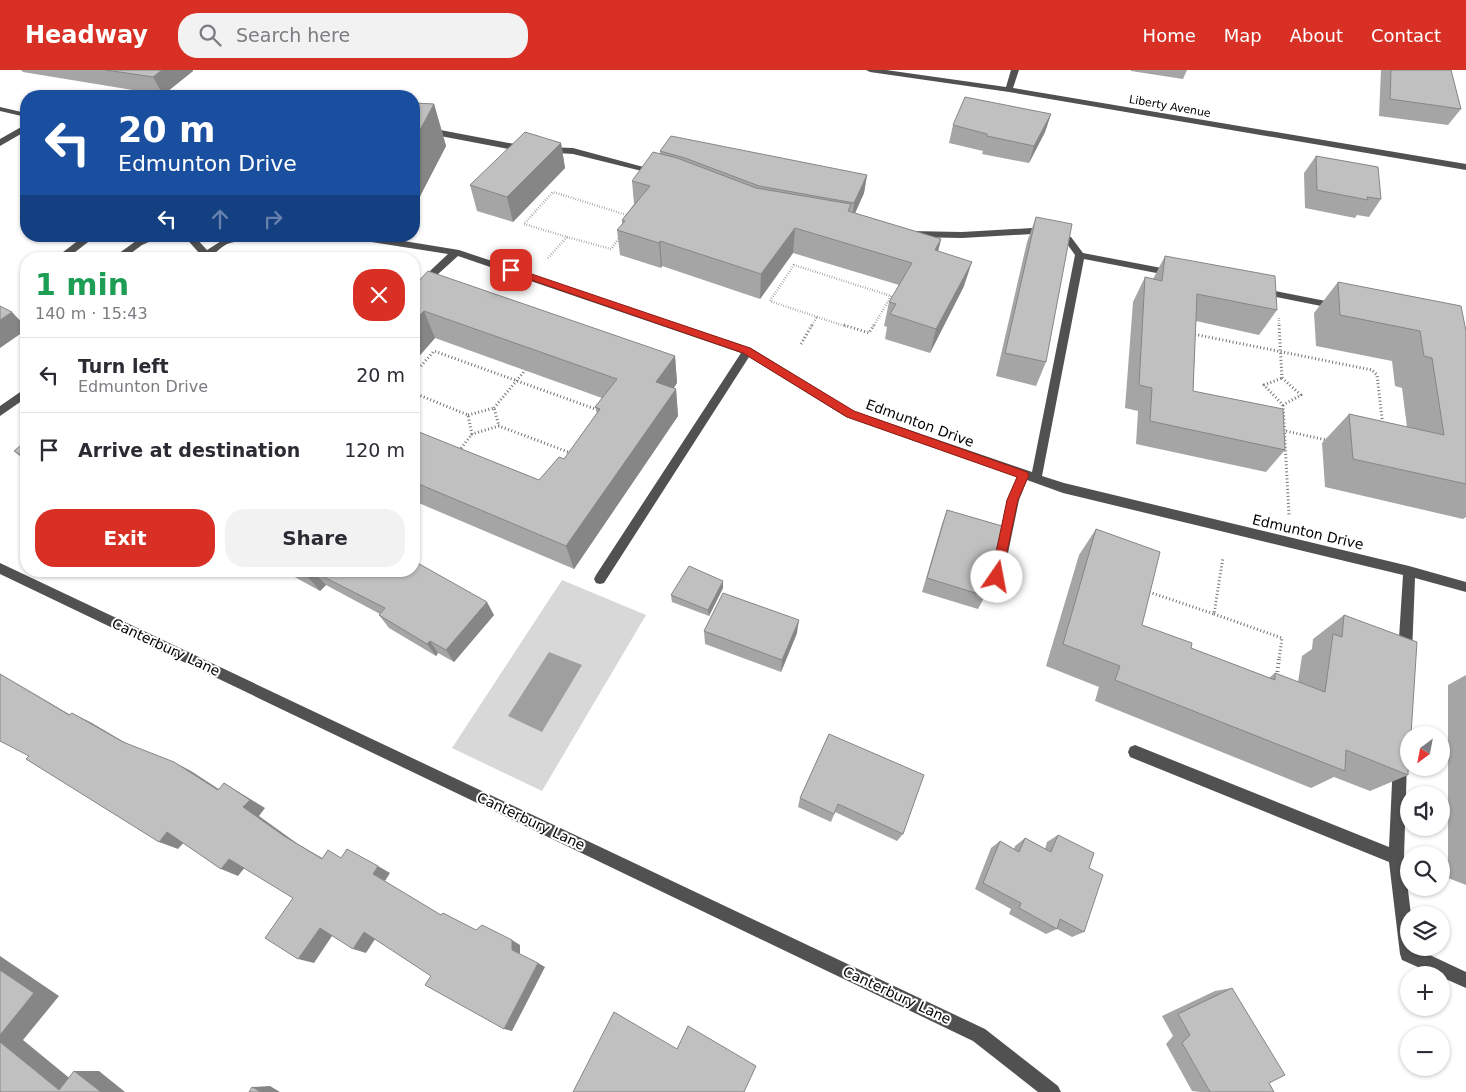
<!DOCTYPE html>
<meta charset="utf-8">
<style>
:root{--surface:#fff;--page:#f2f2f3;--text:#2b2b33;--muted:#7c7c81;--line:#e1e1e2;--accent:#d93025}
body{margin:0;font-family:"DejaVu Sans",sans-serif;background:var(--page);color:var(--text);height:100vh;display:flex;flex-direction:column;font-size:19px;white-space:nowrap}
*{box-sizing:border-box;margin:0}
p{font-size:16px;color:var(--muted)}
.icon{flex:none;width:28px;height:28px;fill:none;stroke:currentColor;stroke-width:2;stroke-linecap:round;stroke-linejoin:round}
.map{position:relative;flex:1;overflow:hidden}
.sheet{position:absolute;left:20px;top:182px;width:400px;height:325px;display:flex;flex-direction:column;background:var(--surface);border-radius:20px;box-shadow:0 1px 4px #0004}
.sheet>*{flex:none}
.guide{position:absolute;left:20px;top:20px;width:400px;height:152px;border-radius:20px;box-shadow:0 1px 4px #0004;background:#1a4fa0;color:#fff;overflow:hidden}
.needle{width:32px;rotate:212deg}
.controls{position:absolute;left:1400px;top:656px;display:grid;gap:10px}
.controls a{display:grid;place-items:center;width:50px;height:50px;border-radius:50%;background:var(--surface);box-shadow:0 1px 4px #0004;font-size:25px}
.pin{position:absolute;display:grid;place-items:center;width:42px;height:42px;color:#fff;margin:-21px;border-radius:10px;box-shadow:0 2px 8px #0006}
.me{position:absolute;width:55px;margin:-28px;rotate:12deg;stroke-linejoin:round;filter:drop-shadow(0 0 4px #0008)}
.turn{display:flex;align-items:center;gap:18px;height:105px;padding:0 15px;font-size:22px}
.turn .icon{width:65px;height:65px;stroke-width:2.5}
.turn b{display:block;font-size:35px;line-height:42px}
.lanes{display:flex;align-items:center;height:48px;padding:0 15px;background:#0003;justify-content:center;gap:25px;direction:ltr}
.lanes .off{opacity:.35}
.round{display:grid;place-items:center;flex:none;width:52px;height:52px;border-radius:20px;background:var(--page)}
.summary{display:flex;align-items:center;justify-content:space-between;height:85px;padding:0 15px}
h1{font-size:30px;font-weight:800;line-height:38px;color:#1e9e55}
.cta{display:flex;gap:10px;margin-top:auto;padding:10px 15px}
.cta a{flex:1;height:58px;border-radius:20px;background:var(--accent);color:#fff;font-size:20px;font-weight:800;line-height:58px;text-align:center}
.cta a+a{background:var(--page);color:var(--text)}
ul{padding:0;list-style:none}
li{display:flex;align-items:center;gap:15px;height:75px;padding:0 15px;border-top:1px solid var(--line)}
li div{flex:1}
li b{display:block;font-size:19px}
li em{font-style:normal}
header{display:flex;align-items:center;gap:30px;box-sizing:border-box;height:70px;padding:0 25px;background:var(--accent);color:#fff}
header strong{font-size:24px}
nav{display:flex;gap:28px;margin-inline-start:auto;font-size:18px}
.search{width:350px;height:45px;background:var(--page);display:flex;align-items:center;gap:12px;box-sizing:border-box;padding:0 18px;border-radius:20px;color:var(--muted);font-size:19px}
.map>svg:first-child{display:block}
.green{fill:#d8d8d8}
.water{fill:#9f9f9f}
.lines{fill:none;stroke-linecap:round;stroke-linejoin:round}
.path-far2{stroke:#737373;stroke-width:2.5;stroke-dasharray:0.5 2;stroke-linecap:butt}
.path-far1{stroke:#737373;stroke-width:3;stroke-dasharray:1 2.5;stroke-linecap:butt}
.path{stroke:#737373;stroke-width:4;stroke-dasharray:1 3;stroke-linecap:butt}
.minor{fill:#515151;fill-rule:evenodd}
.wall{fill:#a5a5a5}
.shaded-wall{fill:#868686}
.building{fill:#c0c0c0;stroke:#868686}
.route{fill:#d93025;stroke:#8d1f18}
.labels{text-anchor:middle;stroke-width:4;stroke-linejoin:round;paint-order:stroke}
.far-street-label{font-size:11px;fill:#000;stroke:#fff}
.street-label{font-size:14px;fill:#000;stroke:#fff}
</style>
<header>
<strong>Headway</strong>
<div class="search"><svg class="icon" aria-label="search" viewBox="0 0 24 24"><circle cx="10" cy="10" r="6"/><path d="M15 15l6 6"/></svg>Search here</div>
<nav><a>Home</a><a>Map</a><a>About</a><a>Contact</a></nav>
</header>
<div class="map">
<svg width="1466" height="1022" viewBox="0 0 1466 1022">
<rect width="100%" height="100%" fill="#fff"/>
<!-- green -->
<polygon class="green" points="562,510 646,545 542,721 452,678"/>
<!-- water -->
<polygon class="water" points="549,582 582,595 542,662 508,646"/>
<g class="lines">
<!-- path-far2 -->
<g class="path-far2">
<polyline points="567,167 611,179 620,167"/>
<polyline points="548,188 567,167 524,154 553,122 630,146"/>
<polyline points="817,247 848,257"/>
<polyline points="817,247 770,231 794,195 891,226 873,257"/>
<polyline points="1279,248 1279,257"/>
<polyline points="811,257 817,247"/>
</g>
<!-- path-far1 -->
<g class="path-far1">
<polyline points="844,255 869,263 874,255"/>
<polyline points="1279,255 1282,308"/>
<polygon points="1188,263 1372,300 1377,305 1386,383 1185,339"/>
<polyline points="801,274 812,255"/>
<polyline points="414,304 434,281 598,340"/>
<polygon points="1282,308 1301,325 1283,335 1264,315"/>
<polyline points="414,323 468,345 472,364 499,356 571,383"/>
<polyline points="1283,335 1289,445"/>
<polyline points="494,338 527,298"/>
<polyline points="468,345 494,338 499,356"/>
<polyline points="459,381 472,364"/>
<polyline points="1146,521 1214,544 1223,487"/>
<polyline points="1214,544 1282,568 1279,589"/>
</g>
<!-- path -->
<polyline class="path" points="1277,606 1279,588"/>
<!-- minor -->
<g class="minor">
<polygon points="866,0 886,0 1006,17 1011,0 1019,0 1013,18 1466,94 1466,100 1009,22 870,2"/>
<polygon points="0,37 26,43 26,47 0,41"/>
<polygon points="414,55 525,76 529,79 525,82 414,61"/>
<polygon points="23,56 26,56 26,61 0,76 0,69"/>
<polygon points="545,77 573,78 662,102 658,105 573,84 542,82 541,80"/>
<polygon points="1032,158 1071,167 1083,183 1172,200 1177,203 1172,206 1084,189 1042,406 1064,413 1409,496 1466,512 1466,522 1415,508 1412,584 1410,588 1405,590 1400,588 1398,584 1403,505 1063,423 1027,410 1019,430 1003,507 1001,511 997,512 993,511 991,507 1007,430 1017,407 846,347 749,287 604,513 600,514 596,513 594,509 596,505 741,283 458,186 417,223 414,224 414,216 448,184 352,169 347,166 373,166 459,180 751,278 854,341 1032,402 1075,185 1065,171 1032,164 962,168 909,167 904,164 909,161 962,162"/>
<polygon points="84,166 96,166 66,189 54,189"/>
<polygon points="148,166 162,166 142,175 123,189 111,189 136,171"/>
<path d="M184,166H194L207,180L226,168L261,166C253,172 240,170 230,173C215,178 217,189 195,189L200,184Z"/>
<polygon points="1260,218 1336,233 1341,236 1336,239 1257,223 1255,221"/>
<polygon points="26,318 26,328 0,346 0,336"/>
<polygon points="0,493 985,959 1058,1016 1061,1022 1038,1022 973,971 0,504"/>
<polygon points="1135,675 1389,777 1393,692 1395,687 1400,685 1405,687 1407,692 1404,787 1411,845 1409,845 1409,878 1415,878 1466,902 1466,918 1441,907 1441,905 1436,905 1402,890 1400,884 1389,792 1130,687 1128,682 1130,677"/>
</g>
</g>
<!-- wall -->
<g class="wall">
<polygon points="21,0 193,0 193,1 163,25 23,2"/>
<polygon points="1131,0 1187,0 1183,9 1131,1"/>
<polygon points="1381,0 1451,0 1461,39 1448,55 1379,46"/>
<polygon points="414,33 434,34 446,76 417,132 414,132"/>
<polygon points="1051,44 1045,62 1029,93 982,84 983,81 949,73 953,55"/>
<polygon points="561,73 565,98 513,152 477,141 470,115"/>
<polygon points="660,81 867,105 864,123 855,143 941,169 938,181 964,216 930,283 885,269 887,257 884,256 889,232 899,215 793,183 760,229 662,196 661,198 620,185 617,160 622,154 622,150 634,134 632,111 660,83"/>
<polygon points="1316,86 1381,129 1369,147 1357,145 1355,148 1305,138 1304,103"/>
<polygon points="1036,147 1046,292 1036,316 996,306 1027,172"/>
<polygon points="1165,186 1277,240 1259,265 1196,251 1193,321 1285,380 1266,402 1136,374 1138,341 1125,338 1133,232 1145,207 1153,209"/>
<polygon points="1338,212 1466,261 1466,447 1463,449 1325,417 1322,373 1349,344 1407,357 1402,318 1395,316 1392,291 1316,276 1314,243"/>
<polygon points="414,216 675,286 677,313 673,319 676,319 678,346 574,499 414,431 414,360 539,410 564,389 597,343 595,337 602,328 435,268 414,292"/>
<polygon points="26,371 26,392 14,381"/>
<polygon points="947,440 985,526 978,539 922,522 942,454"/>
<polygon points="1096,459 1142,555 1191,578 1269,608 1275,603 1298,612 1302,586 1312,579 1313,569 1344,545 1408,705 1370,721 1334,707 1311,718 1095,631 1099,617 1046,596 1079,485"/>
<polygon points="284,501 414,501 494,545 454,592 438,583 436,586 389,558 379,545 380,544 326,515 320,521"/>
<polygon points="723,518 709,546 672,532 671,525"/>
<polygon points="704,561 797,563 781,602 705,574"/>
<polygon points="1466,605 1466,815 1448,808 1448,615"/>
<polygon points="829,664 903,764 897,771 835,742 831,752 798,737 800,728"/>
<polygon points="1058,765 1089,798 1084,862 1072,867 1057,859 1046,864 1009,844 1011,839 975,819 991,778 1000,771 1014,779 1015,776 1025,768 1045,779 1047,772"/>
<polygon points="1232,918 1269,1013 1274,1022 1200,1022 1192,1021 1166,974 1173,966 1162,946 1215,921"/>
</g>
<!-- shaded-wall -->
<g class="shaded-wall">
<polygon points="162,0 193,0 193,1 163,25 153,7"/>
<polygon points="434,34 446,76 417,132 414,122 414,71"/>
<polygon points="1051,44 1045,62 1029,93 1034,76"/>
<polygon points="561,73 565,98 513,152 507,127"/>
<polygon points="867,105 864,123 852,150 854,133"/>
<polygon points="795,158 793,183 760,229 761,204"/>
<polygon points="941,169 935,194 935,180"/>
<polygon points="660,171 662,196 661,198 659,173"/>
<polygon points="972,192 964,216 930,283 936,259"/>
<polygon points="424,241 435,268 414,292 414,251"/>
<polygon points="12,242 26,257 26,260 0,278 0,250"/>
<polygon points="675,286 677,313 659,339 656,312"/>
<polygon points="676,319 678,346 574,499 566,476"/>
<polygon points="314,502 326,515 320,521 308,507"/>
<polygon points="723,511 723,518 709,546 708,540"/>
<polygon points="487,532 494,545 454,592 446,580"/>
<polygon points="799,550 797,563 781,602 782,590"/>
<polygon points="430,571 438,583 436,586 427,574"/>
<polygon points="0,603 15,612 89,656 69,645"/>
<polygon points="72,643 92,653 141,682 123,672"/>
<polygon points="174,692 191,701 234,729 218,720"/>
<polygon points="224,713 265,738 259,746 298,774 336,796 322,789 284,766 243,737"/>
<polygon points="167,762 186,770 178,779 159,772"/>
<polygon points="229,789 246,796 238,806 221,799"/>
<polygon points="378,796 390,803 385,811 451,850 373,804"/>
<polygon points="320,858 334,863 314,893 298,889"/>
<polygon points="364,862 377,866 366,883 353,879"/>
<polygon points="512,870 520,875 520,884 512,880"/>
<polygon points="0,886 59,926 23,970 84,1020 59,1020 0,972"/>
<polygon points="538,893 545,897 512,961 504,959"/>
<polygon points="74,1001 99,1001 125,1022 101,1022"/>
<polygon points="270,1016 280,1022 261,1022 252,1017"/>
</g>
<!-- building -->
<g class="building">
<polygon points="106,0 162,0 153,7"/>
<polygon points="1391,0 1451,0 1461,39 1390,29"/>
<polygon points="241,22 286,25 285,26 238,26"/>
<polygon points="965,27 1051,44 1034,76 987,66 987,64 953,55"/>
<polygon points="414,33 434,34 414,71"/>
<polygon points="525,62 561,73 507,127 470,115"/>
<polygon points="671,66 867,105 854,133 759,116 685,88 660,81"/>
<polygon points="653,82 677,88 756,118 851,134 848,141 941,169 935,180 972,192 936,259 890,244 896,234 889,232 912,193 795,158 761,204 660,171 659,173 617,160 625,151 622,150 650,116 632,111"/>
<polygon points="1316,86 1378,97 1381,129 1367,127 1368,130 1317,120"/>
<polygon points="1036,147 1072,154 1046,292 1005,283"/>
<polygon points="1165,186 1275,206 1277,240 1197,224 1193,321 1283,339 1285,380 1150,351 1152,318 1139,315 1145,207 1162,211"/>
<polygon points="428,201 675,286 656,312 676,319 566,476 414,412 414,360 539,410 559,387 564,389 600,339 595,337 617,309 424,241 414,251 414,216"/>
<polygon points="1338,212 1461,236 1466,261 1466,414 1353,389 1349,344 1444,365 1432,288 1424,286 1420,261 1340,245"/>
<polygon points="0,236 12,242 0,250"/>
<polygon points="26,371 26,388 14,381"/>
<polygon points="947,440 1002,456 985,526 927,508"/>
<polygon points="1096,459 1160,482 1142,555 1192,573 1191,578 1275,610 1275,603 1325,622 1333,564 1342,567 1344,545 1417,572 1411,665 1409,665 1408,705 1346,680 1345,701 1115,610 1120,596 1063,574"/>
<polygon points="414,491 487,532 446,580 430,571 427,574 379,545 385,538 314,502 308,507 297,501 414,501"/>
<polygon points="689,496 723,511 708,540 671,525"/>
<polygon points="723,523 799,550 782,590 704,561"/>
<polygon points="0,604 69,645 72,643 123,672 174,692 218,720 224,713 250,730 243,737 284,766 322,789 328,780 341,788 347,779 378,796 373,804 441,845 443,843 476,860 482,855 512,870 512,880 538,893 504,959 425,915 431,906 364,862 353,879 320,858 298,889 265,868 293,828 229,789 221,799 167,762 159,772 26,689 29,686 0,671"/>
<polygon points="829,664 924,705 903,764 838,734 834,744 800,728"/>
<polygon points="1058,765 1094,783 1089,798 1103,805 1084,862 1060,849 1057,859 1019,838 1021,833 983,813 1000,771 1019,782 1025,768 1051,782"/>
<polygon points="0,900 34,923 0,965"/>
<polygon points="1232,918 1285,1005 1269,1013 1274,1022 1210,1022 1182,973 1190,965 1178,944"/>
<polygon points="614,942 677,979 688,956 756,996 744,1022 573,1022"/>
<polygon points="0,972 59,1020 74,1001 101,1022 0,1022"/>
<polygon points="252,1017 261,1022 249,1022"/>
</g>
<!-- route -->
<polygon class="route" points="511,197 750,278 854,341 1027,402 1029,405 1018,430 1001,510 993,510 991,507 1007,430 1017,407 847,347 743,283 508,202 506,200"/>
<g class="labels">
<!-- far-street labels -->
<g class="far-street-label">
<text transform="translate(1170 36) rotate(10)" y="4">Liberty Avenue</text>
</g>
<!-- street labels -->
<g class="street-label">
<text transform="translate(920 353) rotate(20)" y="5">Edmunton Drive</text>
<text transform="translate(1308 462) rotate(13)" y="5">Edmunton Drive</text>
<text transform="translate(166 577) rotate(25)" y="5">Canterbury Lane</text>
<text transform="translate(531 751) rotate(25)" y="5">Canterbury Lane</text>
<text transform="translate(897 925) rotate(25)" y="5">Canterbury Lane</text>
</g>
</g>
</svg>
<div class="controls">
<a><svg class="needle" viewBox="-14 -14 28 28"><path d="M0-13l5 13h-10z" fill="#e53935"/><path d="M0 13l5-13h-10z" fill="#7c7c81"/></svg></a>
<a><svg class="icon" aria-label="sound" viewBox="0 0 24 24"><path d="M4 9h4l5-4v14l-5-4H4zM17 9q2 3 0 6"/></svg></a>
<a><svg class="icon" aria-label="search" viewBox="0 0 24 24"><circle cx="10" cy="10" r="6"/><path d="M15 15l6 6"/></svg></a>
<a><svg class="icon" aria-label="layers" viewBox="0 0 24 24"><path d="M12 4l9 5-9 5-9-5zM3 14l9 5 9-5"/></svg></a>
<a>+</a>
<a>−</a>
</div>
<div class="pin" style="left:511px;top:200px;background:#d93025"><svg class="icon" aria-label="arrive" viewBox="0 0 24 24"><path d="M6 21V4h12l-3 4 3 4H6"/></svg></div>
<svg class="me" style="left:997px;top:507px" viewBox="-20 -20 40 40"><circle r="19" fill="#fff"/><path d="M0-13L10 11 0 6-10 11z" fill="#d93025"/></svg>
<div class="guide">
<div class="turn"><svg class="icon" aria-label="left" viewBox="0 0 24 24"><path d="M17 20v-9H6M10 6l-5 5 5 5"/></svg><div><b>20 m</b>Edmunton Drive</div></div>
<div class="lanes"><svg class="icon" aria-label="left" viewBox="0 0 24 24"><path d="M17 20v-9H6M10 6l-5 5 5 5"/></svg><svg class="icon off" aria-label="ahead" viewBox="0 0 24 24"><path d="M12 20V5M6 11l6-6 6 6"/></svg><svg class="icon off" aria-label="right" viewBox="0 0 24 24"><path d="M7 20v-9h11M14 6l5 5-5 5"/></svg></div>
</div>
<section class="sheet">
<div class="summary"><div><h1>1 min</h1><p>140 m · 15:43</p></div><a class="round" style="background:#d93025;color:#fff"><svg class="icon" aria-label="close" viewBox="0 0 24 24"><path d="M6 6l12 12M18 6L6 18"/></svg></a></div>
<ul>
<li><svg class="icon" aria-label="left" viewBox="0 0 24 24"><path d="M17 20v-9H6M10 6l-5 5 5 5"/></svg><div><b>Turn left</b><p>Edmunton Drive</p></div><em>20 m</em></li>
<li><svg class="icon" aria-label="arrive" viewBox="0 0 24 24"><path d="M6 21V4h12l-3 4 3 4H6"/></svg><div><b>Arrive at destination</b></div><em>120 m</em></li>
</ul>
<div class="cta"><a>Exit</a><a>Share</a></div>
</section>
</div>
